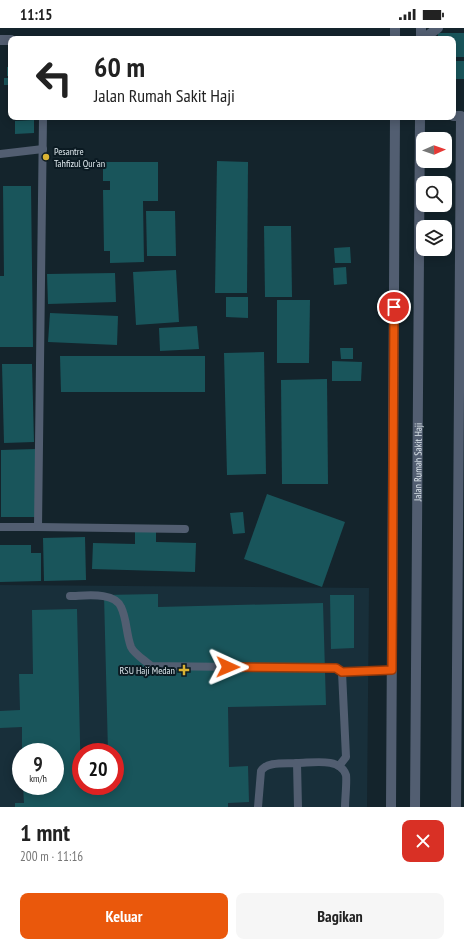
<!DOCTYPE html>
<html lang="id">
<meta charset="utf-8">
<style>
:root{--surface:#fff;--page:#f6f6f6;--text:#222;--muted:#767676;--accent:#ea580c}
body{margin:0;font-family:"PT Sans Narrow",sans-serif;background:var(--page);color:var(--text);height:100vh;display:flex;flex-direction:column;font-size:15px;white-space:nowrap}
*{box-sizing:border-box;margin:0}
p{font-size:13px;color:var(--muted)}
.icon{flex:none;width:22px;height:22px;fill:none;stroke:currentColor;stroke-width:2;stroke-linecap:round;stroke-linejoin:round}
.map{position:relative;height:779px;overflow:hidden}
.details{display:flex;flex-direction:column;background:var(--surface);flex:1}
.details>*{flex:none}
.banner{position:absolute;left:8px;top:8px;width:448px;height:84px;border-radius:8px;box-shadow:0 2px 10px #0003;background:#fff;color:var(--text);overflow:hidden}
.needle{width:26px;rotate:88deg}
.controls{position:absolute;left:416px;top:104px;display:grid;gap:8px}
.controls a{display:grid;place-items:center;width:36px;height:36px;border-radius:8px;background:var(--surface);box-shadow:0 2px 10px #0003;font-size:20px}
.speed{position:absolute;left:12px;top:715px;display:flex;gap:8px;font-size:20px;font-weight:700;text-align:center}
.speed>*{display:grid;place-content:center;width:52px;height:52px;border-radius:50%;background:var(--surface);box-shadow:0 2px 10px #0003;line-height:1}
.speed small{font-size:10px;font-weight:400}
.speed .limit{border:6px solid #d22;background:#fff;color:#111}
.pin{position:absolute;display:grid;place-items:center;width:34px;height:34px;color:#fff;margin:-17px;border:2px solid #fff;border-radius:50%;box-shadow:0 1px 4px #0007}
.me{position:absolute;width:44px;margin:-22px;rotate:91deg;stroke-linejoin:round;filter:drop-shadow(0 0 3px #0008)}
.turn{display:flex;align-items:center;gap:14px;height:84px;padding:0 20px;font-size:18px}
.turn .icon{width:52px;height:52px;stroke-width:2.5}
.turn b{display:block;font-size:28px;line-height:34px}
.round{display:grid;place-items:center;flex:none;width:42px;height:42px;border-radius:8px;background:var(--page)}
.overview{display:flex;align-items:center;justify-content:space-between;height:68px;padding:0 20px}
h1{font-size:24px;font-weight:700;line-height:30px}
.button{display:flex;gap:8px;margin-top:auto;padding:8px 20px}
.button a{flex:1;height:46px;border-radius:8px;background:var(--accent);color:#fff;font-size:16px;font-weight:700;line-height:46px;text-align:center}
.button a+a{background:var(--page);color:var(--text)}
.status{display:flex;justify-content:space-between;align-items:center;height:28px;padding:0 20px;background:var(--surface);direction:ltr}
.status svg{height:11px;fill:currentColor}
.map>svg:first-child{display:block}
.built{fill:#182f3a;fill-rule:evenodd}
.building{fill:#19555b}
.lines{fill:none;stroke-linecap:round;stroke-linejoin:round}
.service{stroke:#525e71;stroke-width:8}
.minor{stroke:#525e71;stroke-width:10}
.tertiary{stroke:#525e71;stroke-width:10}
.route-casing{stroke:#983908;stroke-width:10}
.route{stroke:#ea580c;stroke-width:7}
.poi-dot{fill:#dab333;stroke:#0b1a22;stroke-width:1.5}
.labels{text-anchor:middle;stroke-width:4;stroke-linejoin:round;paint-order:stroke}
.poi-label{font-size:10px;fill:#dee8ed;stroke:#0b1a22;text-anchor:start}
.street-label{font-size:10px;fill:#dee8ed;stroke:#0b1a22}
</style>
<div class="status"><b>11:15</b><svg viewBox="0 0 49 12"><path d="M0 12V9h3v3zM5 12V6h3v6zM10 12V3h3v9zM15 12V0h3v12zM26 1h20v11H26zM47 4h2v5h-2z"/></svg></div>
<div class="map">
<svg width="464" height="779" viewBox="0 0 464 779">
<rect width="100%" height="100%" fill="#14242c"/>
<!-- built -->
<path class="built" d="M0,557L369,560L367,779H0ZM21,724H55V758H21ZM81,724H115V758H81Z"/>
<!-- building -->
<g class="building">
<polygon points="438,5 464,5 464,29 453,29 453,11 438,11"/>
<rect x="453" y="33" width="11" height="18"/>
<rect x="7" y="39" width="4" height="9"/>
<rect x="4" y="50" width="7" height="7"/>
<polygon points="34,92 34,105 15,106 15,93"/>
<polygon points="217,133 248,134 247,265 215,265"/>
<polygon points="103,134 158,134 158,173 143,173 144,234 110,235 110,223 104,223 103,162 110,162 110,153 103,153"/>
<polygon points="3,158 31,158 33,319 0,319 0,248 4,248"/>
<polygon points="146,183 175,183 176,228 147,228"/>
<polygon points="264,198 291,198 292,269 265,269"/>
<polygon points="350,219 351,235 335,235 334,220"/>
<polygon points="346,239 347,256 334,257 333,240"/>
<polygon points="176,242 179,294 136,297 133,244"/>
<polygon points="115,245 116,274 48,276 47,246"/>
<polygon points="226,269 248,269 248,290 226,289"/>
<polygon points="277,272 310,272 309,335 277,335"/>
<polygon points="50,285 118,288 117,317 48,314"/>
<polygon points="197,298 199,321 160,323 159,300"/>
<polygon points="340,320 353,320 353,331 341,331"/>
<polygon points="264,324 266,446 227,447 224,325"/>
<polygon points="60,328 205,328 205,364 61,364"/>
<polygon points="332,333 362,334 361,353 332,353"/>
<polygon points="2,336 32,336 34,414 4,415"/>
<polygon points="327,351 328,456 282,456 281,352"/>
<polygon points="36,421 36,489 1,489 1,422"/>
<polygon points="267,466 345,494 322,559 244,531"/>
<polygon points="243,484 245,505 233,506 230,485"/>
<polygon points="135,503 156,504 156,514 196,515 195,544 92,541 93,515 135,516"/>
<polygon points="85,509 86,552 44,553 43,510"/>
<polygon points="0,517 31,517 31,525 41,525 41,553 0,554"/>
<polygon points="158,566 158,579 323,575 326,677 228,679 229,739 248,738 249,774 228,775 228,779 15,779 15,775 24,775 23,758 55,758 55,724 22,724 22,699 0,700 0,683 20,682 19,646 33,646 32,582 77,581 81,758 115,758 115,724 108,724 104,567"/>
<polygon points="330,567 354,567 354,620 331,621"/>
</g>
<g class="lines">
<!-- service -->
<g class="service">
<polyline points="0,126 43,121"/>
<polyline points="0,499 38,499 43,89"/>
<polyline points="38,499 185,501"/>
<path d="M70,568C84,568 114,563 121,579C127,591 126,606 131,619C134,626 146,633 151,638L336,640L342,644L346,729L339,738"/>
<polyline points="342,644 392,642"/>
<path d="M297,735C312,735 340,729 346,747C347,753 345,772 345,779"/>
<path d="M258,779L261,743C267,733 286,736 297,735L298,779"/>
</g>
<!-- minor -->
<g class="minor">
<polyline points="453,88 461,88 456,779"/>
<polyline points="391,779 395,89"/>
<path id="s1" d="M415,779L420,89"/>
</g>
<!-- tertiary -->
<g class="tertiary">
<polyline points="395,11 395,0"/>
<polyline points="421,11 421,0"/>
<polyline points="423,11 438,0"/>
<polyline points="0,12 11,12"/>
</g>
</g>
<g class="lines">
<!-- route casing -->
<g class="route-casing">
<polyline id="route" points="228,639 336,640 342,644 392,642 394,279"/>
</g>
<!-- route -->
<use href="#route" class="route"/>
</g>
<!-- markers -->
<g class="poi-dot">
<circle cx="46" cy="129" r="4"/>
<path d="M182 636h4v4h4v4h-4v4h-4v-4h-4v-4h4z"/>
</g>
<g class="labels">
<!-- poi labels -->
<g class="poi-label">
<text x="54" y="127">Pesantre<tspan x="54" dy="12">Tahfizul Qur'an</tspan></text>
<text x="175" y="646" text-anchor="end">RSU Haji Medan</text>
</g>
<!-- street labels -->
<g class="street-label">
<text dy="4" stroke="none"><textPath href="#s1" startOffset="345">Jalan Rumah Sakit Haji</textPath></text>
</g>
</g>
</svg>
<div class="controls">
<a><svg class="needle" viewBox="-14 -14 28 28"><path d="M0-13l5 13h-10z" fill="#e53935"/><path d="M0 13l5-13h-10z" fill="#767676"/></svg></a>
<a><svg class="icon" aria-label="search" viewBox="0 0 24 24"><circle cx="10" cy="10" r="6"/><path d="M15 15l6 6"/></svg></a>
<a><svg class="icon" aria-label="layers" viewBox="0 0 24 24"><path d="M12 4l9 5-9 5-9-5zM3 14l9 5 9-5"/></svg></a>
</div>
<div class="speed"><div>9<small>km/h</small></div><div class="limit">20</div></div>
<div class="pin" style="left:394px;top:279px;background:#d93025"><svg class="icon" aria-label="arrive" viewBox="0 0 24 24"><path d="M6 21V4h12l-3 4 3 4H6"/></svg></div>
<svg class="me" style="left:228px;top:639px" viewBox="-20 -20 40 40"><path d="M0-17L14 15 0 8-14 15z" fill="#ea580c" stroke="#fff" stroke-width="4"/></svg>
<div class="banner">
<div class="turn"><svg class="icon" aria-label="left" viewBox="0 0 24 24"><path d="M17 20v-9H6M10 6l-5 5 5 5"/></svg><div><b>60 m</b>Jalan Rumah Sakit Haji</div></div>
</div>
</div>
<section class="details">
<div class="overview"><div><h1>1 mnt</h1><p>200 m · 11:16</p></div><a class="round" style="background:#d93025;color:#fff"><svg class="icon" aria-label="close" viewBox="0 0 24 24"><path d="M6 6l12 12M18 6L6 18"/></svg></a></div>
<div class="button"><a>Keluar</a><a>Bagikan</a></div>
</section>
